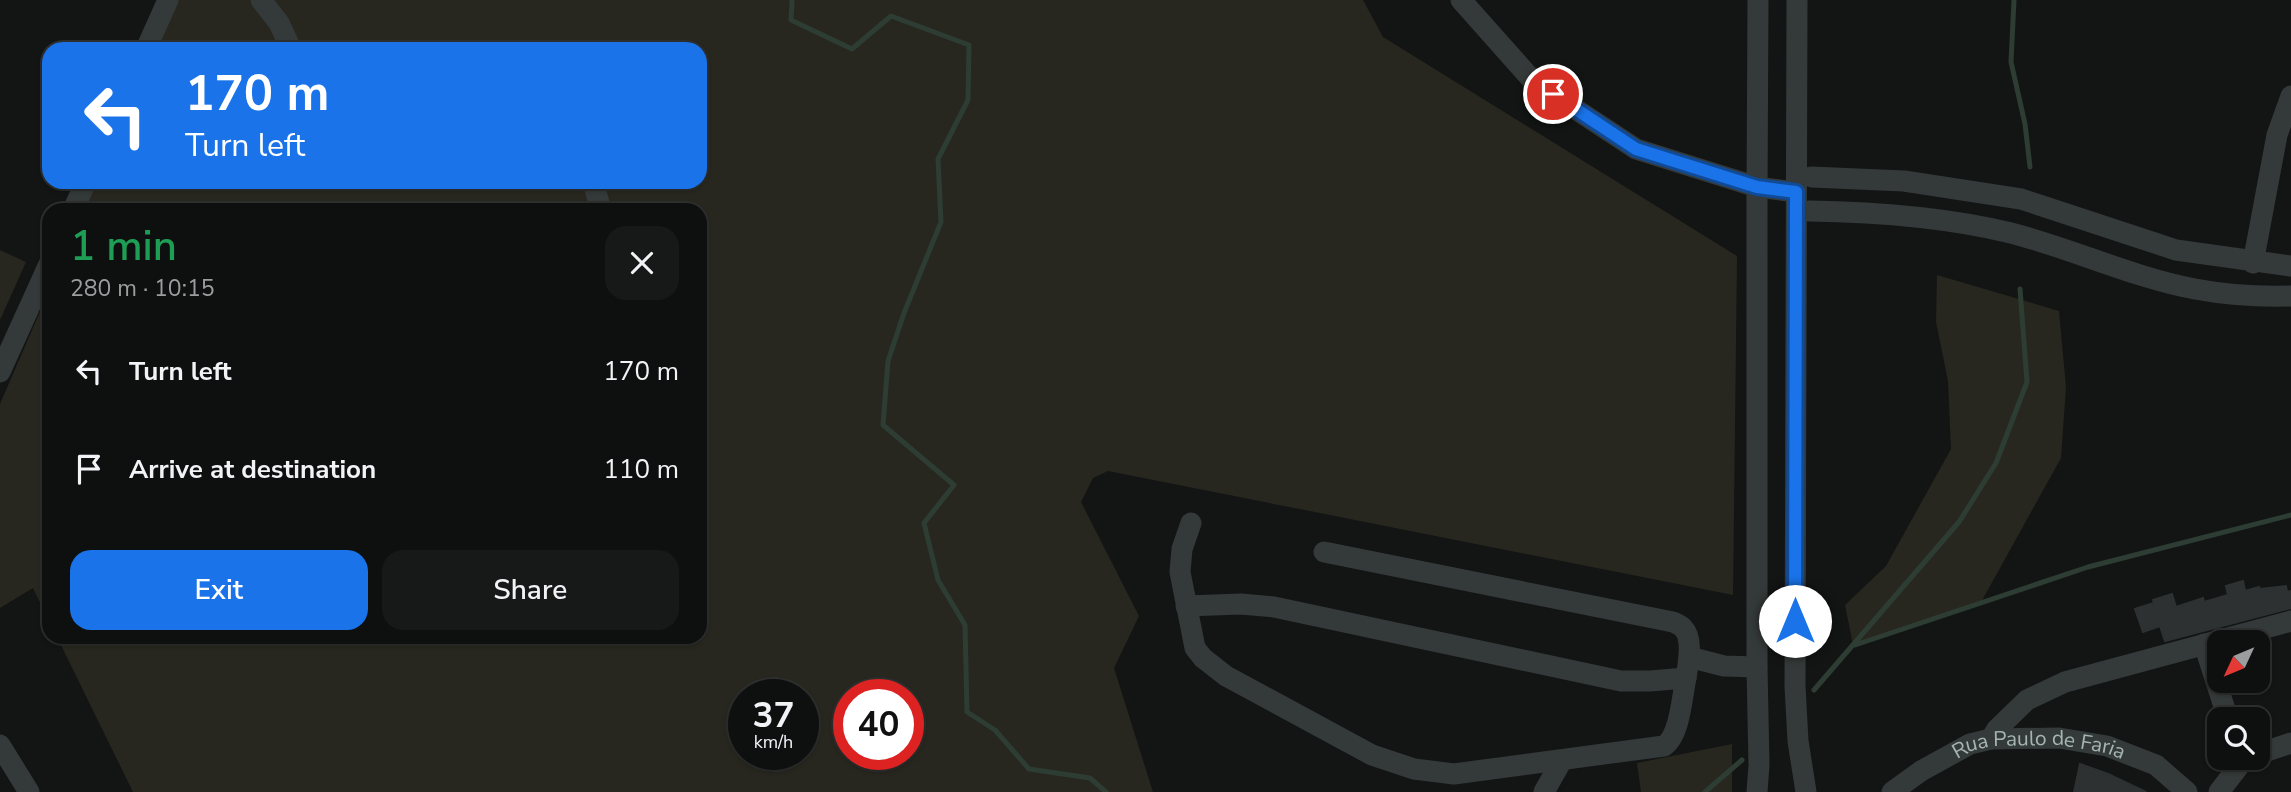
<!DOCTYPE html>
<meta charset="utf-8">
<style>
:root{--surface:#0e1010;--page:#171919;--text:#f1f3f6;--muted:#9b9d9f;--line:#2e3030;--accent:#1a73e8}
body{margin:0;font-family:"Nunito Sans",sans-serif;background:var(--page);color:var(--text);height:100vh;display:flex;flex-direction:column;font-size:26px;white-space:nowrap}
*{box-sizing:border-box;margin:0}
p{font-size:23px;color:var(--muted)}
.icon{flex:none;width:38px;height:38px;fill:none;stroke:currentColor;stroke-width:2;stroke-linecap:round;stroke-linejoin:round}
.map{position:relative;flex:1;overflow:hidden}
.details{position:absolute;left:42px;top:203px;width:665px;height:441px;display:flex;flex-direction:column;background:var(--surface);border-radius:21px;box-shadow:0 2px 5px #0004,0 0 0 2px var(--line)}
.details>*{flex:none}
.top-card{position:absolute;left:42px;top:42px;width:665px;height:147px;border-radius:21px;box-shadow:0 2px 5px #0004,0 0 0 2px var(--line);background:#1a73e8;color:#fff;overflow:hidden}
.needle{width:46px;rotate:226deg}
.buttons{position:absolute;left:2207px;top:630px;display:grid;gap:14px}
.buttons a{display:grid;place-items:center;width:63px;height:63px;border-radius:14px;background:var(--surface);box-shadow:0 2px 5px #0004,0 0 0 2px var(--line);font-size:35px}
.speed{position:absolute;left:728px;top:679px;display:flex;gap:14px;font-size:35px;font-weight:700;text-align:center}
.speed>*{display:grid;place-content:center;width:91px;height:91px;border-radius:50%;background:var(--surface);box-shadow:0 2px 5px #0004,0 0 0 2px var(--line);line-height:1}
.speed small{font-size:18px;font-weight:400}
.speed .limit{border:10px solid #d22;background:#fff;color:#111}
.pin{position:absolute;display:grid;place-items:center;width:60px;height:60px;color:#fff;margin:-30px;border:4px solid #fff;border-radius:50%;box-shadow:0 2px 7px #0007}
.me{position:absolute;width:77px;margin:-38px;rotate:0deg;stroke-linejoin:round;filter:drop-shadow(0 0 5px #0008)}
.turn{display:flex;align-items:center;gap:24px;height:147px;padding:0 28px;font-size:32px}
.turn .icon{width:91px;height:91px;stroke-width:2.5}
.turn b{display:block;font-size:49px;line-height:60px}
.round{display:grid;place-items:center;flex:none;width:74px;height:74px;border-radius:21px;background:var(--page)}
.overview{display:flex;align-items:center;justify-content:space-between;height:119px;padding:0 28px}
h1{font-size:42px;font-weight:600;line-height:52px;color:#1e9e55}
.button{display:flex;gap:14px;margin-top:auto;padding:14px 28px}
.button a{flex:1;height:80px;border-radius:21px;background:var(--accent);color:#fff;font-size:28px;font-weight:600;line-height:80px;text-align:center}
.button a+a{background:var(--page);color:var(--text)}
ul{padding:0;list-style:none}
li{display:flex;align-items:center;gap:21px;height:98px;padding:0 28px}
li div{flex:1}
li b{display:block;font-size:26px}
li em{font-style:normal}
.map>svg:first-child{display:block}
.green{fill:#27271f;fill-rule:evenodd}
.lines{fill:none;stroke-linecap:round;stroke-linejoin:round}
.stream{stroke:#2d3d34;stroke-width:5}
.building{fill:#2e3131;stroke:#2d3131;stroke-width:2}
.minor{stroke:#343a39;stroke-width:21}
.route-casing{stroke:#114b97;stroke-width:18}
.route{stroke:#1a73e8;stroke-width:12}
.labels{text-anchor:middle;stroke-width:5;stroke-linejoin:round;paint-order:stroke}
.street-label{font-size:21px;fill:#a5b5b0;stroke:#0e1010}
</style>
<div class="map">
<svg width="2291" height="792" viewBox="0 0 2291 792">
<rect width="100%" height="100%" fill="#131515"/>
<!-- green -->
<g class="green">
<path d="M176,0H1363L1383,37L1737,256L1733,595L1108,471L1093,478L1081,502L1139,616L1114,668L1153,792H133L57,637H700V210H84L97,182H700V49H155ZM744,695H803V754H744ZM849,695H908V754H849Z"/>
<polygon points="0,250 26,262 0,320"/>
<polygon points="1937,275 2059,311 2066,387 2061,458 1980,604 1853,645 1845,605 1886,566 1951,449 1948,381 1936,322"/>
<polygon points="49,291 49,621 33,588 0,608 0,404"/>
<polygon points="1732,744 1732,792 1641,792 1637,763"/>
</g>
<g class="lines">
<!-- stream -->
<g class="stream">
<polyline points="792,0 791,20 852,49 891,16 969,45 968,100 938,159 941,222 904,313 888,361 883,425 954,485 924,523 938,580 965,625 967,712 995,730 1029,769 1090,778 1106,792"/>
<polyline points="2014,0 2011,62 2025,124 2030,167"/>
<polyline points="1855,645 2088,567 2291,515"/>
<polyline points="1814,690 1959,522 1996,463 2027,382 2020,289"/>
<polyline points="1705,792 1742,760"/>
</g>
</g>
<!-- building -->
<g class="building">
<polygon points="2243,581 2245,591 2259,587 2260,589 2286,586 2287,592 2291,591 2291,608 2165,641 2160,626 2143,632 2135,609 2154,603 2153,600 2172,594 2176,607 2203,598 2204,602 2228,595 2226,586"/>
<polygon points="2080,764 2108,774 2146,792 2074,792"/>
</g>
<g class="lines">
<!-- minor -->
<g class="minor">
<polyline points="261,0 279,23 291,49"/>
<polyline points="1461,0 1533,81 1636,149 1757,187 1795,192"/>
<polyline points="1797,0 1795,686 1798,741 1806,792"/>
<polyline points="146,49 168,0"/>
<polyline points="1811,177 1904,181 2021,199 2176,250 2291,266"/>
<polyline points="593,182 601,210"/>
<polyline points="73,210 86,182"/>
<path d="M1809,211C1877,212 1945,217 2011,233C2073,249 2132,277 2195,289C2227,295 2259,297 2291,296"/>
<polyline points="2253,263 2277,135 2291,96"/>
<polyline points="0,372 49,264"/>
<path d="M1191,523L1182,549L1180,572L1195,648L1203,658L1226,676L1372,755L1414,769L1454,774L1664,746C1680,736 1682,696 1686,678"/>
<path d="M1186,606L1241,604L1274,607L1621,681H1650L1686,678C1688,664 1694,639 1683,628C1683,627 1674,622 1673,622L1324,552"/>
<polyline points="2204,644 2228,719"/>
<polyline points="1689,657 1724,666 1757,667"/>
<polyline points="1991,739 1997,729 2027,700 2065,682 2291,621"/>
<polyline points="0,745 29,792"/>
<polyline points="2258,754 2291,743"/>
<polyline points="1544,792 1562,760"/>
<polyline points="1757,792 1759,765 1757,667 1757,196 1758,0"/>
<path id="s1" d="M1892,792L1921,771L1970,744L1991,739L2059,738L2107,746L2156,765L2187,792"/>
<polyline points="2219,792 2242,762 2250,758"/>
</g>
</g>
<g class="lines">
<!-- route casing -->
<g class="route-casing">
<polyline id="route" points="1553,94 1636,149 1757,187 1796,192 1795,621"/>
</g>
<!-- route -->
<use href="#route" class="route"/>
</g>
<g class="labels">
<!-- street labels -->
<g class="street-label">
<text dy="7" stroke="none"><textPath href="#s1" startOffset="161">Rua Paulo de Faria</textPath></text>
</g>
</g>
</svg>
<div class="buttons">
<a><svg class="needle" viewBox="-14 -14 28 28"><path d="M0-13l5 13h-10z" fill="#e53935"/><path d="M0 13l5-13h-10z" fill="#9b9d9f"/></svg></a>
<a><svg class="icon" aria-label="search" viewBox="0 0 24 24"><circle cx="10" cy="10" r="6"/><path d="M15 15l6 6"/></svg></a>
</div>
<div class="speed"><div>37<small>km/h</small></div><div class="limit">40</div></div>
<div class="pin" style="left:1553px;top:94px;background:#d93025"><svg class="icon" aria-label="arrive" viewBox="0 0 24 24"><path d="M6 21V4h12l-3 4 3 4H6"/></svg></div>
<svg class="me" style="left:1795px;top:621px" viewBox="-20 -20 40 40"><circle r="19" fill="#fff"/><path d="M0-13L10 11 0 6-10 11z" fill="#1a73e8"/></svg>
<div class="top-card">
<div class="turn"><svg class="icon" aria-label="left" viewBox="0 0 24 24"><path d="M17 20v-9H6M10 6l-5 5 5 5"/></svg><div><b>170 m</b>Turn left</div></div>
</div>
<section class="details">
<div class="overview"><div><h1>1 min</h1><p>280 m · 10:15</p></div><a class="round"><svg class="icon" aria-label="close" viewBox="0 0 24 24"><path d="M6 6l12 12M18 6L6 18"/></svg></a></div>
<ul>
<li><svg class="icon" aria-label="left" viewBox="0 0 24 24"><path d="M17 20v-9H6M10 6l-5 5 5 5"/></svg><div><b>Turn left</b></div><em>170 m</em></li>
<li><svg class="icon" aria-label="arrive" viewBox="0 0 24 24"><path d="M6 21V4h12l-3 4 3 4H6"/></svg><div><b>Arrive at destination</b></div><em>110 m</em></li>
</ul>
<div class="button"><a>Exit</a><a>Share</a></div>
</section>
</div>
